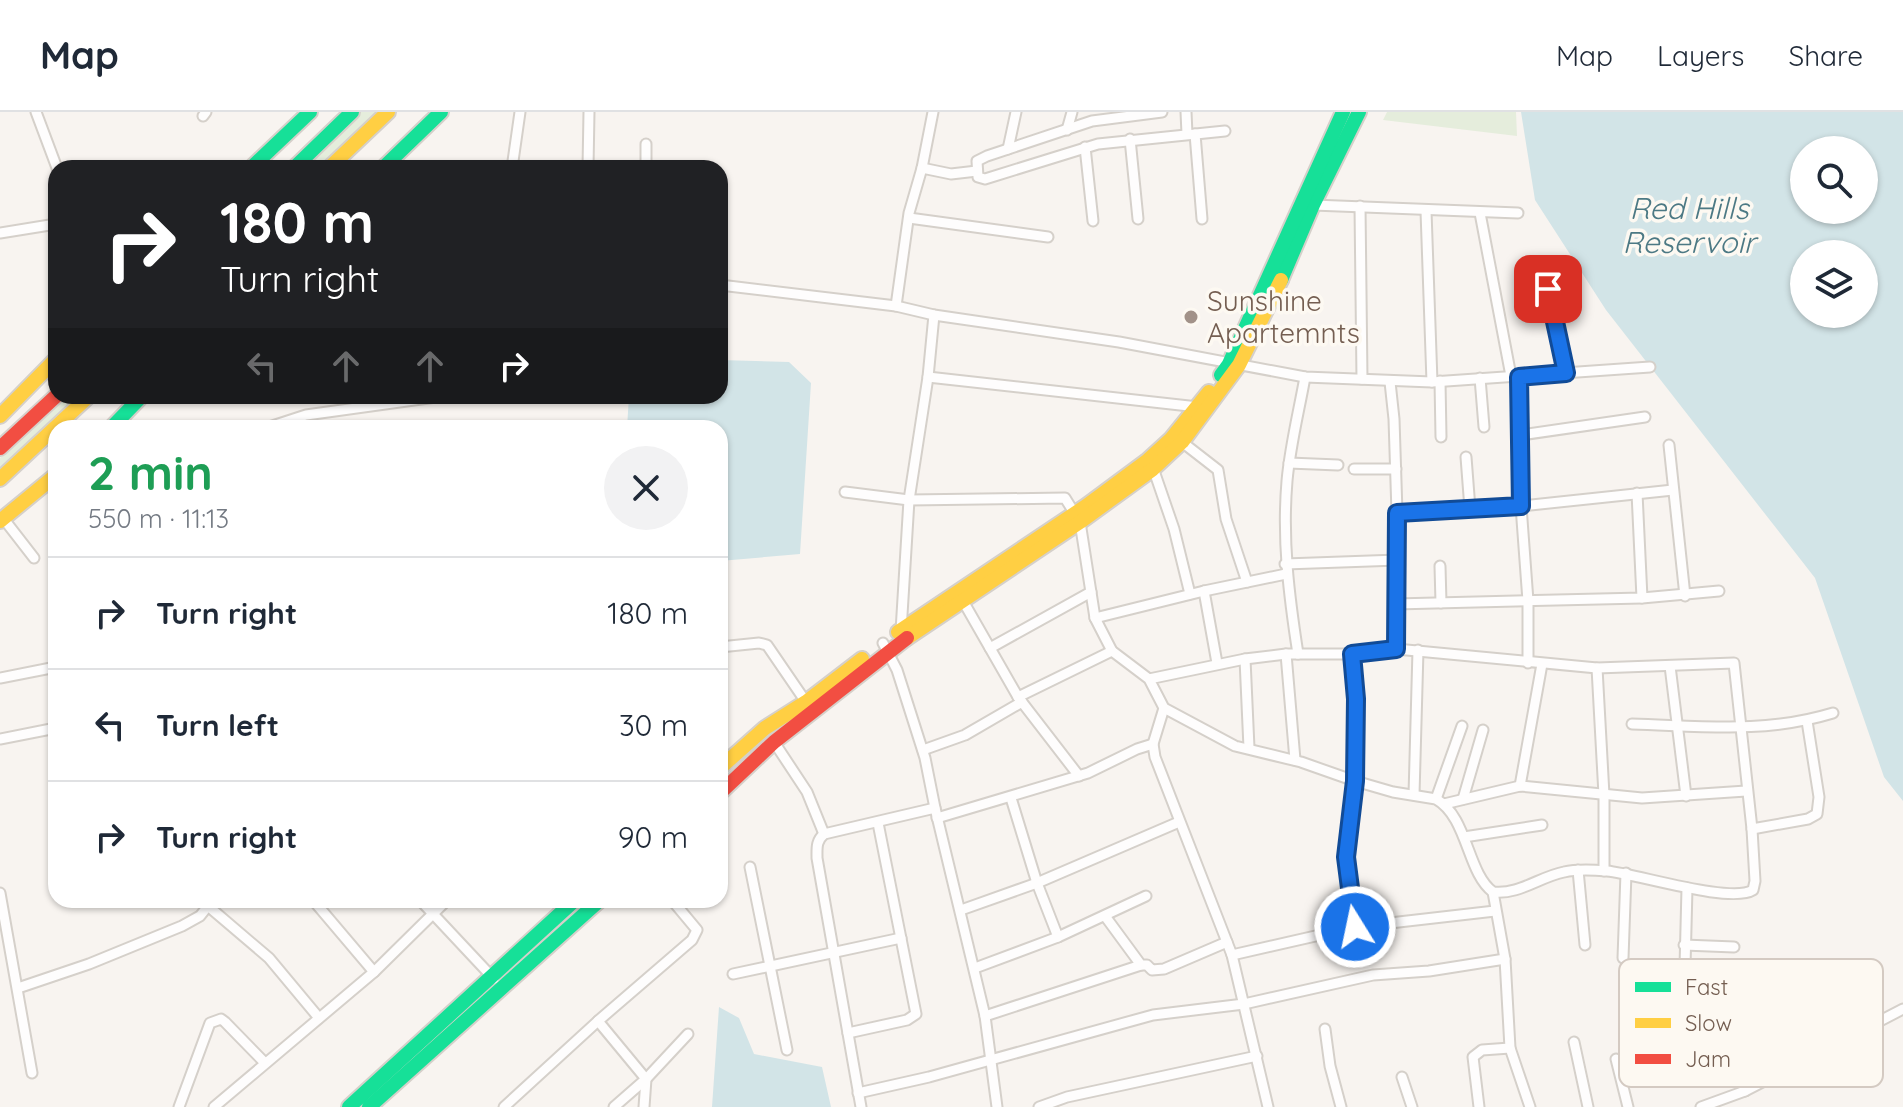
<!DOCTYPE html>
<meta charset="utf-8">
<style>
:root{--surface:#fff;--page:#f2f2f3;--text:#1f2937;--muted:#747a83;--line:#e0e1e3}
body{margin:0;font-family:Quicksand,sans-serif;background:var(--page);color:var(--text);height:100vh;display:flex;flex-direction:column;font-size:30px;white-space:nowrap}
*{box-sizing:border-box;margin:0}
p{font-size:26px;color:var(--muted)}
.icon{flex:none;width:44px;height:44px;fill:none;stroke:currentColor;stroke-width:2;stroke-linecap:round;stroke-linejoin:round}
.map{position:relative;flex:1;overflow:hidden}
.sheet{position:absolute;left:48px;top:308px;width:680px;height:488px;display:flex;flex-direction:column;background:var(--surface);border-radius:24px;box-shadow:0 2px 6px #0004}
.sheet>*{flex:none}
.banner{position:absolute;left:48px;top:48px;width:680px;height:244px;border-radius:24px;box-shadow:0 2px 6px #0004;background:#202124;color:#fff;overflow:hidden}
.fabs{position:absolute;left:1790px;top:24px;display:grid;gap:16px}
.fabs a{display:grid;place-items:center;width:88px;height:88px;border-radius:50%;background:var(--surface);box-shadow:0 2px 6px #0004;font-size:40px}
.pin{position:absolute;display:grid;place-items:center;width:68px;height:68px;color:#fff;margin:-34px;border-radius:16px;box-shadow:0 4px 12px #0006}
.me{position:absolute;width:88px;margin:-44px;rotate:350deg;stroke-linejoin:round;filter:drop-shadow(0 0 6px #0008)}
.turn{display:flex;align-items:center;gap:28px;height:168px;padding:0 40px;font-size:36px}
.turn .icon{width:104px;height:104px;stroke-width:2.5}
.turn b{display:block;font-size:56px;line-height:68px}
.lanes{display:flex;align-items:center;height:76px;padding:0 40px;background:#0003;justify-content:center;gap:40px;direction:ltr}
.lanes .off{opacity:.35}
.round{display:grid;place-items:center;flex:none;width:84px;height:84px;border-radius:42px;background:var(--page)}
.headline{display:flex;align-items:center;justify-content:space-between;height:136px;padding:0 40px}
h1{font-size:48px;font-weight:700;line-height:60px;color:#1e9e55}
ul{padding:0;list-style:none}
li{display:flex;align-items:center;gap:24px;height:112px;padding:0 40px;border-top:2px solid var(--line)}
li div{flex:1}
li b{display:block;font-size:30px}
li em{font-style:normal}
header{display:flex;align-items:center;gap:48px;box-sizing:border-box;height:112px;padding:0 40px;background:var(--surface);border-bottom:2px solid var(--line)}
header strong{font-size:38px}
nav{display:flex;gap:44px;margin-inline-start:auto;font-size:28px}
.map>svg:first-child{display:block}
.green{fill:#e5eddc}
.water{fill:#d2e4e7;fill-rule:evenodd}
.lines{fill:none;stroke-linecap:round;stroke-linejoin:round}
.street-casing{stroke:#d5d0ca;stroke-width:13}
.fast-casing{stroke:#d5d0ca;stroke-width:18}
.slow-casing{stroke:#d5d0ca;stroke-width:18}
.jam-casing{stroke:#d5d0ca;stroke-width:18}
.street{stroke:#fefdfd;stroke-width:9}
.fast{stroke:#16e098;stroke-width:14}
.slow{stroke:#ffcf43;stroke-width:14}
.jam{stroke:#f24e42;stroke-width:14}
.route-casing{stroke:#114b97;stroke-width:20}
.route{stroke:#1a73e8;stroke-width:14}
.poi-dot{fill:#a29289;stroke:#fdf9f2;stroke-width:3}
.labels{text-anchor:middle;stroke-width:7;stroke-linejoin:round;paint-order:stroke}
.poi-label{font-size:28px;fill:#745e51;stroke:#fdf9f2;text-anchor:start}
.water-label{font-size:30px;font-style:italic;fill:#4c7984;stroke:#fdf9f2}
.key{fill:#fdf9f2;stroke:#d4cac2;stroke-width:2}
.key-label{font-size:22px;fill:#745e51}
</style>
<header>
<strong>Map</strong>
<nav><a>Map</a><a>Layers</a><a>Share</a></nav>
</header>
<div class="map">
<svg width="1903" height="995" viewBox="0 0 1903 995">
<rect width="100%" height="100%" fill="#f8f4f0"/>
<!-- green -->
<g class="green">
<polygon points="360,0 378,0 320,56 302,56"/>
<polygon points="1387,0 1516,0 1517,24 1383,8"/>
<polygon points="65,284 80,284 0,360 0,346"/>
</g>
<!-- water -->
<g class="water">
<path d="M1521,0H1903V689L1884,665L1815,466L1606,198L1535,88ZM1804,38H1864V98H1804ZM1804,142H1864V202H1804Z"/>
<polygon points="720,248 789,250 811,271 800,442 720,449 720,316 627,316 629,284 720,284"/>
<polygon points="719,895 739,906 754,942 822,955 831,995 712,995"/>
</g>
<g class="lines">
<!-- street casing -->
<g class="street-casing">
<g id="street">
<polyline points="36,0 57,56"/>
<polyline points="1162,0 1092,9 987,44 977,49 978,65 985,67 1098,32 1225,19"/>
<polyline points="1186,0 1187,22"/>
<polyline points="203,4 206,0"/>
<polyline points="1067,18 1072,0"/>
<polyline points="1195,22 1202,107"/>
<polyline points="1130,27 1138,107"/>
<polyline points="1085,35 1093,109"/>
<polyline points="1008,37 1016,0"/>
<polyline points="512,56 520,0"/>
<polyline points="588,56 589,0"/>
<polyline points="646,56 646,32"/>
<polyline points="922,56 951,62 977,59"/>
<polyline points="1313,93 1518,101"/>
<polyline points="1360,94 1362,267"/>
<polyline points="1426,99 1432,270"/>
<polyline points="1480,101 1511,264"/>
<polyline points="909,106 1048,125"/>
<polyline points="0,121 56,112"/>
<polyline points="1542,150 1566,261"/>
<polyline points="720,173 896,194 934,203 1119,230 1305,265 1432,270 1650,255"/>
<polyline points="896,194 909,101 922,56 933,0"/>
<polyline points="928,265 1198,295"/>
<polyline points="1519,265 1521,394 1528,489 1528,551"/>
<polyline points="1480,266 1484,315"/>
<polyline points="1440,269 1441,325"/>
<polyline points="1390,270 1394,307 1397,401 1396,537"/>
<polyline points="266,316 306,303 443,284"/>
<polyline points="1521,323 1645,305"/>
<polyline points="1182,330 1218,358 1226,407 1247,470"/>
<polyline points="1669,333 1685,484"/>
<polyline points="1466,345 1470,397"/>
<polyline points="1289,351 1338,353"/>
<polyline points="1152,353 1174,417 1190,482"/>
<polyline points="1354,357 1396,357"/>
<path d="M845,380L909,388L1065,386L1080,410L1095,506L1112,539L1149,567L1164,596L1235,634L1301,650L1355,669L1393,680L1436,687C1468,705 1467,761 1493,780C1519,783 1539,765 1564,760C1577,757 1594,758 1607,759C1637,762 1731,792 1753,778L1755,769L1752,717L1734,551L1597,556L1396,537L1352,542H1286L1245,547L1149,567"/>
<polyline points="1637,381 1642,486"/>
<polyline points="1397,401 1521,394 1673,378"/>
<polyline points="3,406 34,446"/>
<polyline points="1285,452 1398,448"/>
<polyline points="1440,454 1441,491"/>
<polyline points="1204,479 1217,551"/>
<polyline points="963,489 1018,585 1079,664"/>
<polyline points="1395,492 1642,486 1719,479"/>
<polyline points="1095,506 1204,479 1286,462"/>
<polyline points="901,519 909,388 928,265 934,203"/>
<polyline points="883,531 897,558 925,646 935,696 985,904 997,995"/>
<polyline points="720,535 759,531 767,533 806,590"/>
<polyline points="990,536 1091,480"/>
<polyline points="1286,542 1295,648"/>
<path d="M1298,542C1289,484 1282,428 1287,369C1290,334 1299,299 1305,265"/>
<polyline points="1352,542 1356,587 1355,669 1346,745 1355,815"/>
<polyline points="1245,547 1249,636"/>
<polyline points="1670,554 1686,684"/>
<polyline points="1597,556 1604,683 1604,759"/>
<polyline points="0,566 56,555"/>
<polyline points="1018,585 1112,539"/>
<polyline points="1164,596 1153,632 1155,645 1232,843 1268,995"/>
<path d="M1632,612C1703,614 1764,622 1833,601"/>
<polyline points="0,627 56,616"/>
<polyline points="774,630 807,680 824,722"/>
<polyline points="923,638 965,623 1022,590"/>
<polyline points="1520,674 1542,552"/>
<polyline points="1414,683 1418,538"/>
<polyline points="1011,686 1037,771 1058,825"/>
<polyline points="1436,687 1462,614"/>
<polyline points="1463,687 1483,618"/>
<polyline points="1444,692 1520,674 1642,686 1746,679"/>
<polyline points="937,706 1088,661 1137,637 1153,632"/>
<polyline points="1752,717 1808,707 1817,702 1819,685 1807,609"/>
<polyline points="1464,725 1542,713"/>
<polyline points="750,755 787,938"/>
<polyline points="1578,758 1585,833"/>
<polyline points="1687,776 1684,894 1692,946"/>
<polyline points="1493,780 1505,847 1510,936 1530,995"/>
<polyline points="0,781 32,961"/>
<polyline points="313,788 374,860"/>
<polyline points="420,788 494,867"/>
<polyline points="208,794 269,846 319,906"/>
<polyline points="961,798 1037,771 1179,710"/>
<polyline points="1105,804 1141,853 1147,853 1152,858 1164,857 1227,830"/>
<polyline points="1684,833 1734,835"/>
<polyline points="1232,843 1355,815 1495,799"/>
<polyline points="1623,846 1626,761"/>
<polyline points="975,856 1058,825 1146,784"/>
<polyline points="733,862 901,826"/>
<polyline points="18,876 89,852 182,814 200,804 208,794 209,788"/>
<polyline points="1684,885 1715,881 1722,884 1745,979"/>
<polyline points="985,904 1141,853"/>
<polyline points="598,909 646,967 644,995"/>
<polyline points="1325,917 1330,954 1341,995"/>
<polyline points="848,921 907,908 916,902 878,711"/>
<polyline points="1574,930 1588,995"/>
<polyline points="1616,947 1628,995"/>
<polyline points="1402,965 1412,995"/>
<polyline points="858,981 929,965 1153,903 1244,892 1373,863 1429,859 1505,847"/>
<polyline points="179,995 210,911 221,907 225,910 265,951"/>
<polyline points="214,995 374,860 447,788"/>
<polyline points="504,995 598,909 692,828 697,818 672,788"/>
<polyline points="614,995 646,967 688,922"/>
<path d="M861,995L817,746C817,736 816,729 824,722L935,696"/>
<polyline points="1039,995 1067,985 1257,944"/>
<polyline points="1479,995 1473,945 1482,938 1510,936"/>
<polyline points="1701,995 1745,979 1903,897"/>
</g>
</g>
<!-- fast casing -->
<g class="fast-casing">
<g id="fast">
<polyline points="251,56 310,0"/>
<polyline points="294,56 352,0"/>
<polyline points="383,56 441,0"/>
<polyline points="1281,168 1313,93 1359,0"/>
<polyline points="1221,263 1229,252 1343,0"/>
<polyline points="111,316 142,284"/>
<polyline points="349,995 575,788"/>
<polyline points="369,995 600,788"/>
</g>
</g>
<!-- slow casing -->
<g class="slow-casing">
<g id="slow">
<polyline points="329,56 388,0"/>
<polyline points="0,304 56,247"/>
<polyline points="0,367 89,284"/>
<polyline points="0,409 56,363"/>
<polyline points="898,520 1086,394 1148,348 1171,327 1209,280"/>
<polyline points="907,526 1080,410 1153,357 1182,330 1239,253 1281,168"/>
<polyline points="720,656 765,616 806,590 862,547"/>
</g>
</g>
<!-- jam casing -->
<g class="jam-casing">
<g id="jam">
<polyline points="0,336 56,284"/>
<polyline points="720,681 774,630 907,526"/>
</g>
</g>
<!-- street -->
<use href="#street" class="street"/>
<!-- fast -->
<use href="#fast" class="fast"/>
<!-- slow -->
<use href="#slow" class="slow"/>
<!-- jam -->
<use href="#jam" class="jam"/>
</g>
<g class="lines">
<!-- route casing -->
<g class="route-casing">
<polyline id="route" points="1355,815 1346,745 1355,669 1356,587 1352,542 1396,537 1397,401 1521,394 1519,265 1566,261 1548,177"/>
</g>
<!-- route -->
<use href="#route" class="route"/>
</g>
<!-- markers -->
<circle class="poi-dot" cx="1191" cy="205" r="8"/>
<g class="labels">
<!-- poi labels -->
<g class="poi-label">
<text x="1207" y="199">Sunshine<tspan x="1207" dy="32">Apartemnts</tspan></text>
</g>
<!-- water labels -->
<g class="water-label">
<text x="1689" y="107">Red Hills<tspan x="1689" dy="34">Reservoir</tspan></text>
</g>
</g>
<!-- legend -->
<rect x="1619" y="847" width="264" height="128" rx="12" class="key"/>
<rect x="1635" y="870" width="36" height="10" fill="#16e098"/>
<rect x="1635" y="906" width="36" height="10" fill="#ffcf43"/>
<rect x="1635" y="942" width="36" height="10" fill="#f24e42"/>
<g class="key-label">
<text x="1685" y="883">Fast</text>
<text x="1685" y="919">Slow</text>
<text x="1685" y="955">Jam</text>
</g>
</svg>
<div class="fabs">
<a><svg class="icon" aria-label="search" viewBox="0 0 24 24"><circle cx="10" cy="10" r="6"/><path d="M15 15l6 6"/></svg></a>
<a><svg class="icon" aria-label="layers" viewBox="0 0 24 24"><path d="M12 4l9 5-9 5-9-5zM3 14l9 5 9-5"/></svg></a>
</div>
<div class="pin" style="left:1548px;top:177px;background:#d93025"><svg class="icon" aria-label="arrive" viewBox="0 0 24 24"><path d="M6 21V4h12l-3 4 3 4H6"/></svg></div>
<svg class="me" style="left:1355px;top:815px" viewBox="-20 -20 40 40"><circle r="17" fill="#1a73e8" stroke="#fff" stroke-width="3"/><path d="M0-11L8 9 0 5-8 9z" fill="#fff"/></svg>
<div class="banner">
<div class="turn"><svg class="icon" aria-label="right" viewBox="0 0 24 24"><path d="M7 20v-9h11M14 6l5 5-5 5"/></svg><div><b>180 m</b>Turn right</div></div>
<div class="lanes"><svg class="icon off" aria-label="left" viewBox="0 0 24 24"><path d="M17 20v-9H6M10 6l-5 5 5 5"/></svg><svg class="icon off" aria-label="ahead" viewBox="0 0 24 24"><path d="M12 20V5M6 11l6-6 6 6"/></svg><svg class="icon off" aria-label="ahead" viewBox="0 0 24 24"><path d="M12 20V5M6 11l6-6 6 6"/></svg><svg class="icon" aria-label="right" viewBox="0 0 24 24"><path d="M7 20v-9h11M14 6l5 5-5 5"/></svg></div>
</div>
<section class="sheet">
<div class="headline"><div><h1>2 min</h1><p>550 m · 11:13</p></div><a class="round"><svg class="icon" aria-label="close" viewBox="0 0 24 24"><path d="M6 6l12 12M18 6L6 18"/></svg></a></div>
<ul>
<li><svg class="icon" aria-label="right" viewBox="0 0 24 24"><path d="M7 20v-9h11M14 6l5 5-5 5"/></svg><div><b>Turn right</b></div><em>180 m</em></li>
<li><svg class="icon" aria-label="left" viewBox="0 0 24 24"><path d="M17 20v-9H6M10 6l-5 5 5 5"/></svg><div><b>Turn left</b></div><em>30 m</em></li>
<li><svg class="icon" aria-label="right" viewBox="0 0 24 24"><path d="M7 20v-9h11M14 6l5 5-5 5"/></svg><div><b>Turn right</b></div><em>90 m</em></li>
</ul>
</section>
</div>
